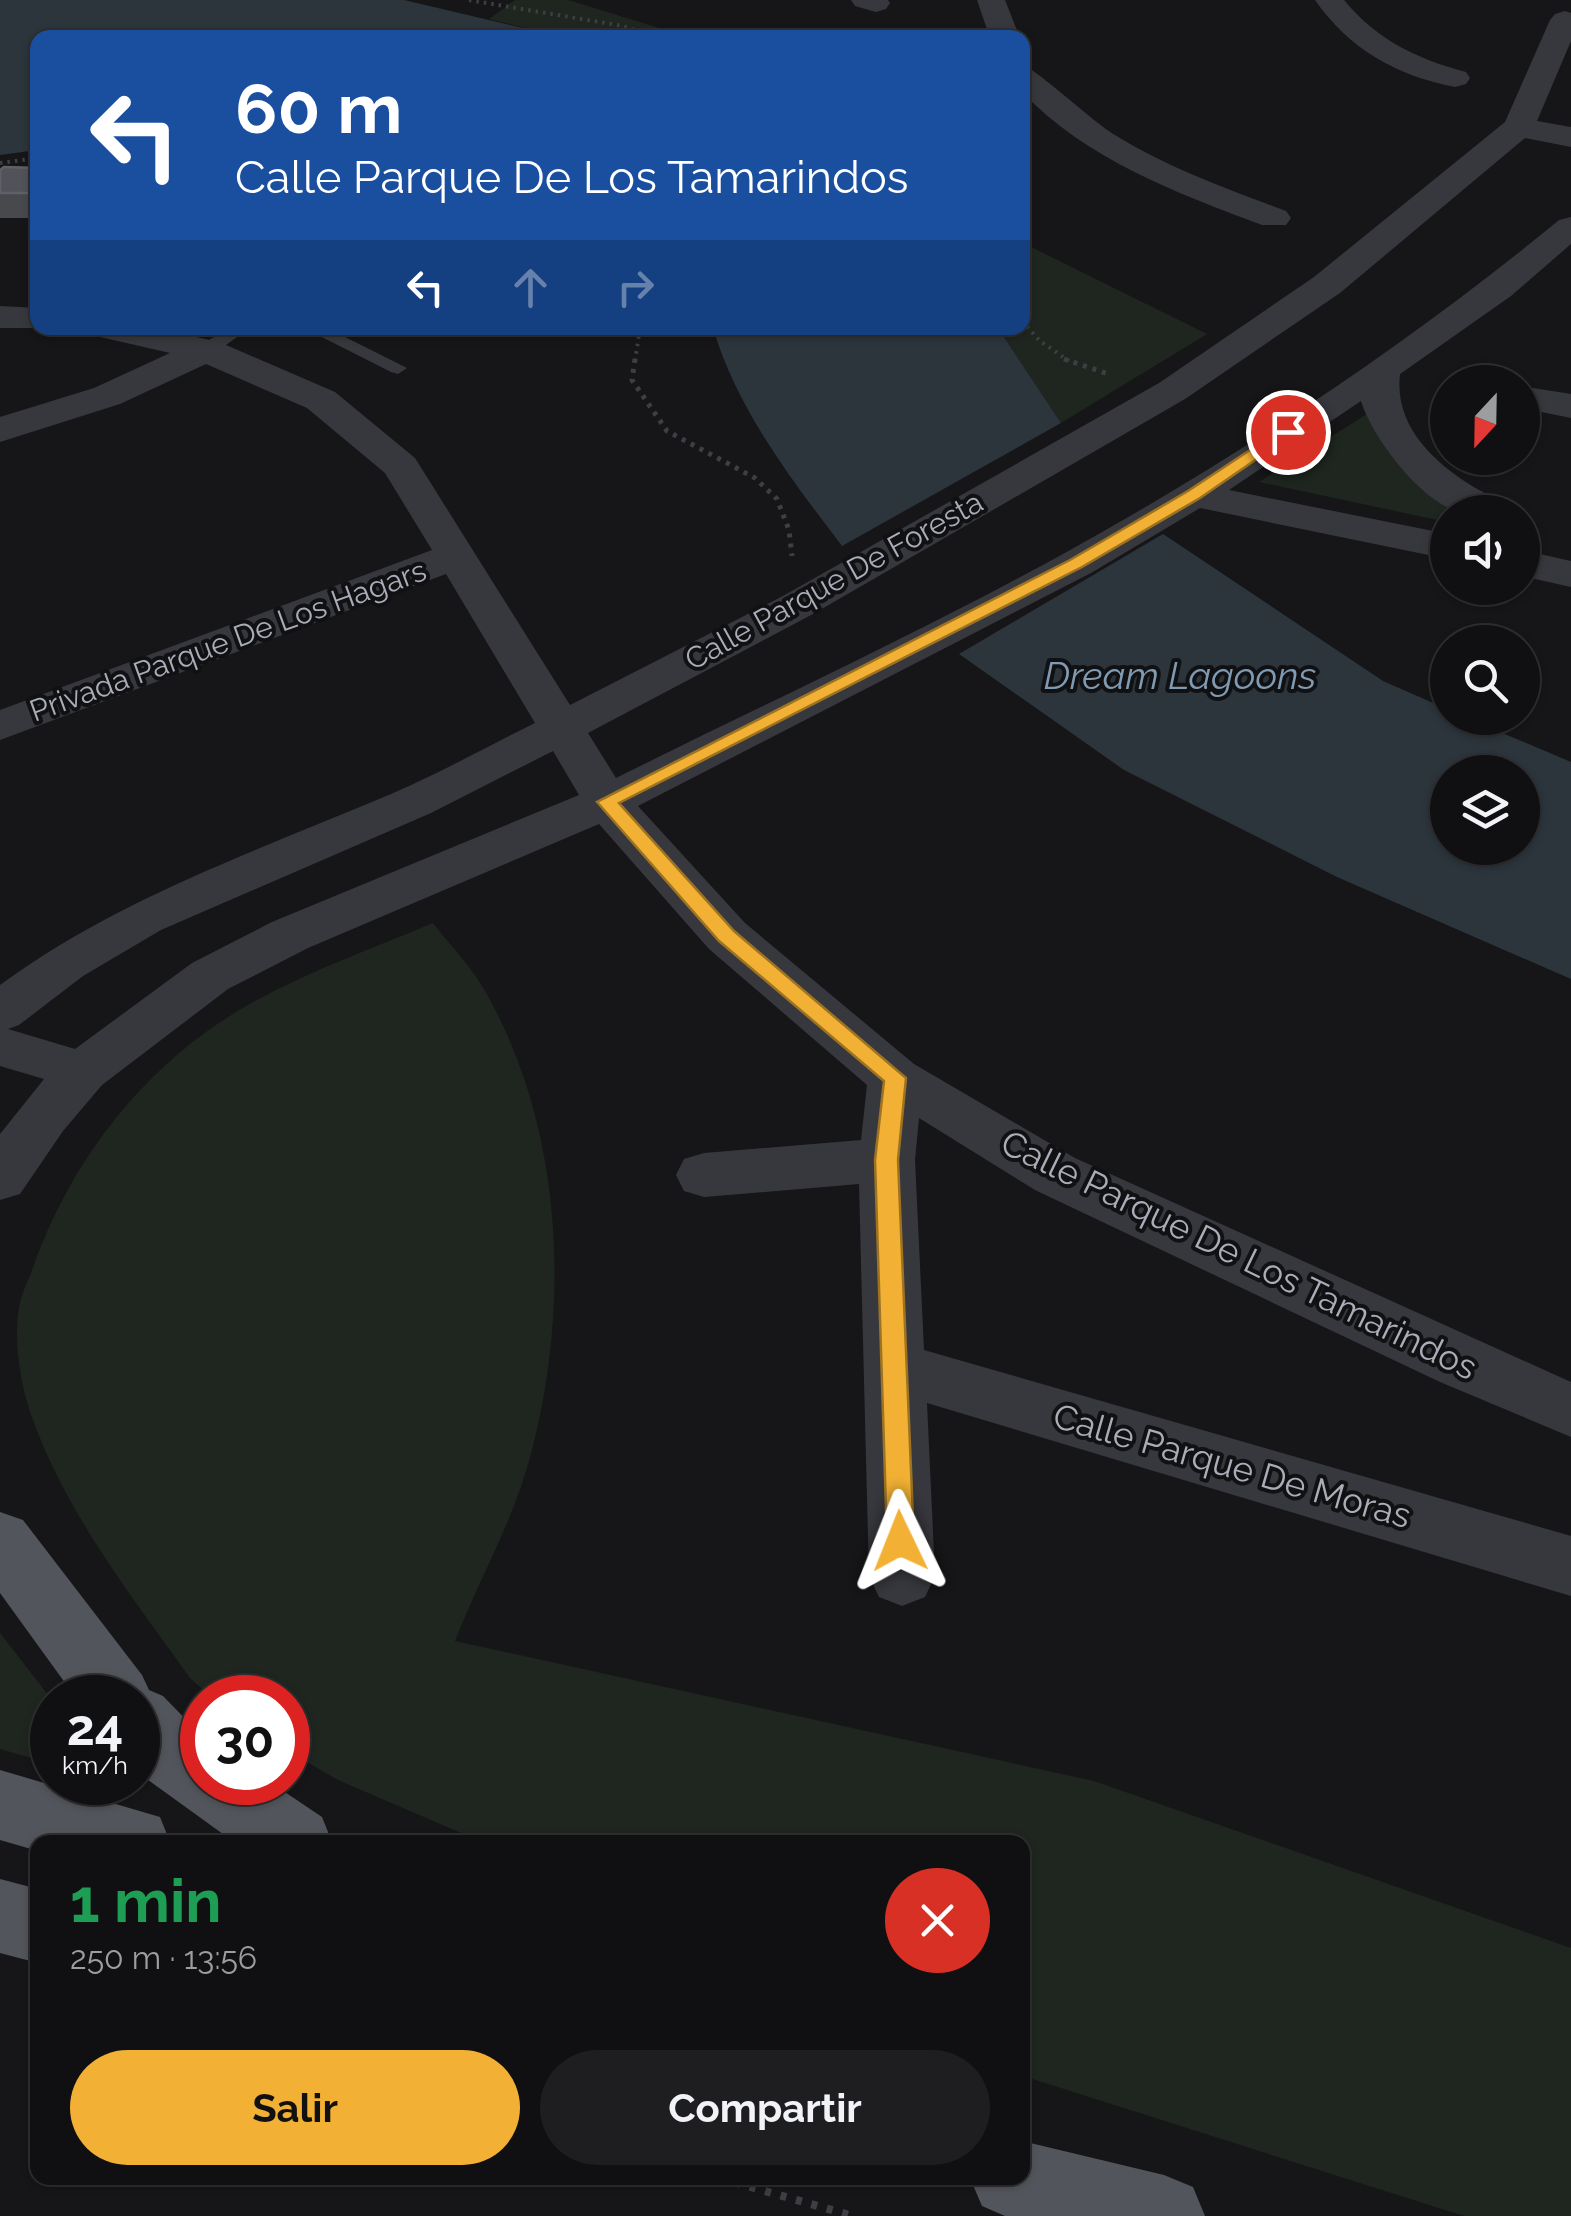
<!DOCTYPE html>
<html lang="es">
<meta charset="utf-8">
<style>
:root{--surface:#101012;--page:#1e1e20;--text:#f1f3f6;--muted:#9c9d9f;--line:#303032;--accent:#f2b134}
body{margin:0;font-family:Raleway,sans-serif;background:var(--page);color:var(--text);height:100vh;display:flex;flex-direction:column;font-size:38px;white-space:nowrap}
*{box-sizing:border-box;margin:0}
p{font-size:32px;color:var(--muted)}
.icon{flex:none;width:55px;height:55px;fill:none;stroke:currentColor;stroke-width:2;stroke-linecap:round;stroke-linejoin:round}
.map{position:relative;flex:1;overflow:hidden}
.drawer{position:absolute;left:30px;top:1835px;width:1000px;height:350px;display:flex;flex-direction:column;background:var(--surface);border-radius:20px;box-shadow:0 2px 8px #0004,0 0 0 2px var(--line)}
.drawer>*{flex:none}
.guide{position:absolute;left:30px;top:30px;width:1000px;height:305px;border-radius:20px;box-shadow:0 2px 8px #0004,0 0 0 2px var(--line);background:#1a4fa0;color:#fff;overflow:hidden}
.needle{width:65px;rotate:202deg}
.tools{position:absolute;left:1430px;top:365px;display:grid;gap:20px}
.tools a{display:grid;place-items:center;width:110px;height:110px;border-radius:50%;background:var(--surface);box-shadow:0 2px 8px #0004,0 0 0 2px var(--line);font-size:50px}
.speed{position:absolute;left:30px;top:1675px;display:flex;gap:20px;font-size:50px;font-weight:700;text-align:center}
.speed>*{display:grid;place-content:center;width:130px;height:130px;border-radius:50%;background:var(--surface);box-shadow:0 2px 8px #0004,0 0 0 2px var(--line);line-height:1}
.speed small{font-size:25px;font-weight:400}
.speed .limit{border:15px solid #d22;background:#fff;color:#111}
.pin{position:absolute;display:grid;place-items:center;width:85px;height:85px;color:#fff;margin:-42px;border:5px solid #fff;border-radius:50%;box-shadow:0 2px 10px #0007}
.me{position:absolute;width:110px;margin:-55px;rotate:358deg;stroke-linejoin:round;filter:drop-shadow(0 0 8px #0008)}
.turn{display:flex;align-items:center;gap:35px;height:210px;padding:0 40px;font-size:45px}
.turn .icon{width:130px;height:130px;stroke-width:2.5}
.turn b{display:block;font-size:70px;line-height:85px}
.lanes{display:flex;align-items:center;height:95px;padding:0 40px;background:#0003;justify-content:center;gap:50px;direction:ltr}
.lanes .off{opacity:.35}
.round{display:grid;place-items:center;flex:none;width:105px;height:105px;border-radius:52px;background:var(--page)}
.summary{display:flex;align-items:center;justify-content:space-between;height:170px;padding:0 40px}
h1{font-size:60px;font-weight:700;line-height:75px;color:#1e9e55}
.cta{display:flex;gap:20px;margin-top:auto;padding:20px 40px}
.cta a{flex:1;height:115px;border-radius:60px;background:var(--accent);color:#111;font-size:40px;font-weight:700;line-height:115px;text-align:center}
.cta a+a{background:var(--page);color:var(--text)}
.map>svg:first-child{display:block}
.green{fill:#1e261f}
.water{fill:#2c353c;fill-rule:evenodd}
.lines{fill:none;stroke-linecap:round;stroke-linejoin:round}
.path-far2{stroke:#3d3f44;stroke-width:4;stroke-dasharray:2.5 5;stroke-linecap:butt}
.path-far1{stroke:#3d3f44;stroke-width:5;stroke-dasharray:4 6;stroke-linecap:butt}
.path{stroke:#3d3f44;stroke-width:8;stroke-dasharray:6 10;stroke-linecap:butt}
.lane{fill:#37383d;fill-rule:evenodd}
.street{fill:#37383d;fill-rule:evenodd}
.primary{fill:#53555c;fill-rule:evenodd}
.wall{fill:#47494d}
.building{fill:#525359;stroke:#5f6168;stroke-width:2.5}
.route{fill:#f2b134;stroke:#9d7322;stroke-width:2.5}
.labels{text-anchor:middle;stroke-width:8;stroke-linejoin:round;paint-order:stroke}
.far-street-label{font-size:30px;fill:#a8adb8;stroke:#111113}
.street-label{font-size:35px;fill:#a8adb8;stroke:#111113}
.water-label{font-size:38px;font-style:italic;fill:#7f9bb3;stroke:#111113}
</style>
<div class="map">
<svg width="1571" height="2216" viewBox="0 0 1571 2216">
<rect width="100%" height="100%" fill="#161618"/>
<!-- green -->
<g class="green">
<polygon points="515,0 568,0 689,37 561,37 489,19"/>
<polygon points="1023,243 1207,334 1061,423 998,328 1022,328"/>
<polygon points="1367,414 1483,512 1448,512 1447,522 1259,482"/>
<path d="M433,923C451,946 474,970 488,996C563,1132 570,1303 532,1450C515,1518 480,1577 455,1641L1094,1781L1571,1948V2216H1464L1023,2076L1022,1842H482L338,1780L288,1751V1698L211,1697L190,1678C131,1595 68,1516 33,1420C21,1389 13,1341 19,1308C21,1294 29,1279 34,1265C70,1164 140,1071 233,1014C294,976 367,951 433,923Z"/>
<polygon points="0,1633 52,1700 52,1764 0,1749"/>
</g>
<!-- water -->
<g class="water">
<polygon points="0,0 404,0 561,37 38,38 37,150 0,155"/>
<path d="M713,328H998L1061,423L842,546C791,479 737,409 713,328Z"/>
<path d="M1163,534L1383,681L1447,709L1448,718H1467L1571,762V979L1337,877L1124,770L959,654ZM1448,772H1522V848H1448Z"/>
</g>
<g class="lines">
<!-- path-far2 -->
<g class="path-far2">
<polyline points="469,0 623,26 659,38"/>
<polyline points="0,163 38,158"/>
<polyline points="1022,321 1040,341 1069,361"/>
<polyline points="635,361 640,328"/>
</g>
<!-- path-far1 -->
<g class="path-far1">
<polyline points="635,359 632,380 667,431 755,478 777,499 789,530 792,556"/>
<polyline points="1064,359 1108,374"/>
</g>
<!-- path -->
<polyline class="path" points="719,2178 853,2216"/>
<!-- lane -->
<g class="lane">
<polygon points="229,328 250,328 213,354 199,354 199,346"/>
<polygon points="304,328 327,328 407,368 398,374 391,372"/>
</g>
<!-- street -->
<g class="street">
<polygon points="851,0 888,0 890,3 886,9 876,12 855,6"/>
<polygon points="977,0 1005,0 1020,38 990,38"/>
<path d="M1315,0H1344C1377,40 1417,59 1466,72L1470,78L1466,84L1455,87C1397,76 1349,49 1315,0Z"/>
<path d="M1565,11L1571,13V41L1537,121L1571,127V147L1525,138L1340,293L1185,399L813,614L588,733L616,778C765,704 917,634 1063,554C1237,458 1406,346 1559,220L1571,217V244L1511,296L1400,374C1394,425 1432,461 1472,486C1485,494 1501,499 1509,512C1494,512 1475,516 1461,512C1422,504 1372,437 1361,401L1229,490L1448,534V559L1200,508L1091,573L638,806L745,923L914,1064L1075,1158L1571,1382V1437L1440,1382L1035,1190L919,1118L915,1160L924,1350L1571,1536V1596L927,1403L935,1576L925,1597L902,1606L879,1597L869,1576L859,1184L704,1197L684,1191L676,1175L684,1159L704,1153L861,1140L867,1085L709,949L599,824L308,948L228,989L102,1085L63,1131L20,1194L0,1200V1134L44,1079L0,1066V985C118,898 257,851 391,794C440,773 488,746 535,723L446,574L0,740V710L432,550L385,473L307,408L206,364L120,404L0,442V417L94,388L170,353L96,336L91,328H155L219,342L335,392L415,458L570,705L783,596L1159,383L1314,277L1505,122L1550,20L1555,14ZM553,751L579,795L272,922L192,963L75,1049L8,1029L19,1025L83,976L161,930L431,813Z"/>
<path d="M1022,65C1037,69 1093,122 1115,135C1168,168 1228,189 1286,211L1291,218L1286,225H1262C1177,193 1087,160 1022,92Z"/>
<polygon points="0,306 38,308 38,328 48,328 0,328"/>
<polygon points="1533,388 1571,394 1571,418 1522,408 1522,390"/>
<polygon points="1522,550 1571,561 1571,587 1522,576"/>
</g>
<!-- primary -->
<g class="primary">
<polygon points="0,1512 23,1520 142,1675 149,1690 163,1696 202,1736 202,1782 270,1782 322,1817 332,1842 234,1842 144,1777 138,1769 138,1698 76,1698 0,1593"/>
<polygon points="0,1770 160,1817 170,1842 38,1842 38,1851 0,1840"/>
<polygon points="0,1879 38,1889 38,1963 0,1953"/>
<polygon points="1022,2141 1164,2175 1193,2187 1205,2216 1005,2216 982,2206 970,2178 1022,2178"/>
</g>
</g>
<!-- wall -->
<polygon class="wall" points="38,168 38,218 0,218 0,170"/>
<!-- building -->
<polygon class="building" points="4,167 38,168 38,193 0,193 0,170"/>
<!-- route -->
<polygon class="route" points="1282,429 1296,432 1200,498 1082,567 619,803 734,931 906,1078 898,1160 914,1541 910,1550 900,1553 891,1550 887,1541 875,1160 884,1081 719,941 597,802 1070,560 1188,491"/>
<g class="labels">
<!-- far-street labels -->
<g class="far-street-label">
<text transform="translate(834 581) rotate(-29)" y="10">Calle Parque De Foresta</text>
<text transform="translate(228 641) rotate(-20)" y="10">Privada Parque De Los Hagars</text>
</g>
<!-- street labels -->
<g class="street-label">
<text transform="translate(1239 1255) rotate(26)" y="12">Calle Parque De Los Tamarindos</text>
<text transform="translate(1232 1466) rotate(16)" y="12">Calle Parque De Moras</text>
</g>
<!-- water labels -->
<g class="water-label">
<text x="1180" y="689">Dream Lagoons</text>
</g>
</g>
</svg>
<div class="tools">
<a><svg class="needle" viewBox="-14 -14 28 28"><path d="M0-13l5 13h-10z" fill="#e53935"/><path d="M0 13l5-13h-10z" fill="#9c9d9f"/></svg></a>
<a><svg class="icon" aria-label="sound" viewBox="0 0 24 24"><path d="M4 9h4l5-4v14l-5-4H4zM17 9q2 3 0 6"/></svg></a>
<a><svg class="icon" aria-label="search" viewBox="0 0 24 24"><circle cx="10" cy="10" r="6"/><path d="M15 15l6 6"/></svg></a>
<a><svg class="icon" aria-label="layers" viewBox="0 0 24 24"><path d="M12 4l9 5-9 5-9-5zM3 14l9 5 9-5"/></svg></a>
</div>
<div class="speed"><div>24<small>km/h</small></div><div class="limit">30</div></div>
<div class="pin" style="left:1288px;top:432px;background:#d93025"><svg class="icon" aria-label="arrive" viewBox="0 0 24 24"><path d="M6 21V4h12l-3 4 3 4H6"/></svg></div>
<svg class="me" style="left:900px;top:1541px" viewBox="-20 -20 40 40"><path d="M0-17L14 15 0 8-14 15z" fill="#f2b134" stroke="#fff" stroke-width="4"/></svg>
<div class="guide">
<div class="turn"><svg class="icon" aria-label="left" viewBox="0 0 24 24"><path d="M17 20v-9H6M10 6l-5 5 5 5"/></svg><div><b>60 m</b>Calle Parque De Los Tamarindos</div></div>
<div class="lanes"><svg class="icon" aria-label="left" viewBox="0 0 24 24"><path d="M17 20v-9H6M10 6l-5 5 5 5"/></svg><svg class="icon off" aria-label="ahead" viewBox="0 0 24 24"><path d="M12 20V5M6 11l6-6 6 6"/></svg><svg class="icon off" aria-label="right" viewBox="0 0 24 24"><path d="M7 20v-9h11M14 6l5 5-5 5"/></svg></div>
</div>
<section class="drawer">
<div class="summary"><div><h1>1 min</h1><p>250 m · 13:56</p></div><a class="round" style="background:#d93025;color:#fff"><svg class="icon" aria-label="close" viewBox="0 0 24 24"><path d="M6 6l12 12M18 6L6 18"/></svg></a></div>
<div class="cta"><a>Salir</a><a>Compartir</a></div>
</section>
</div>
